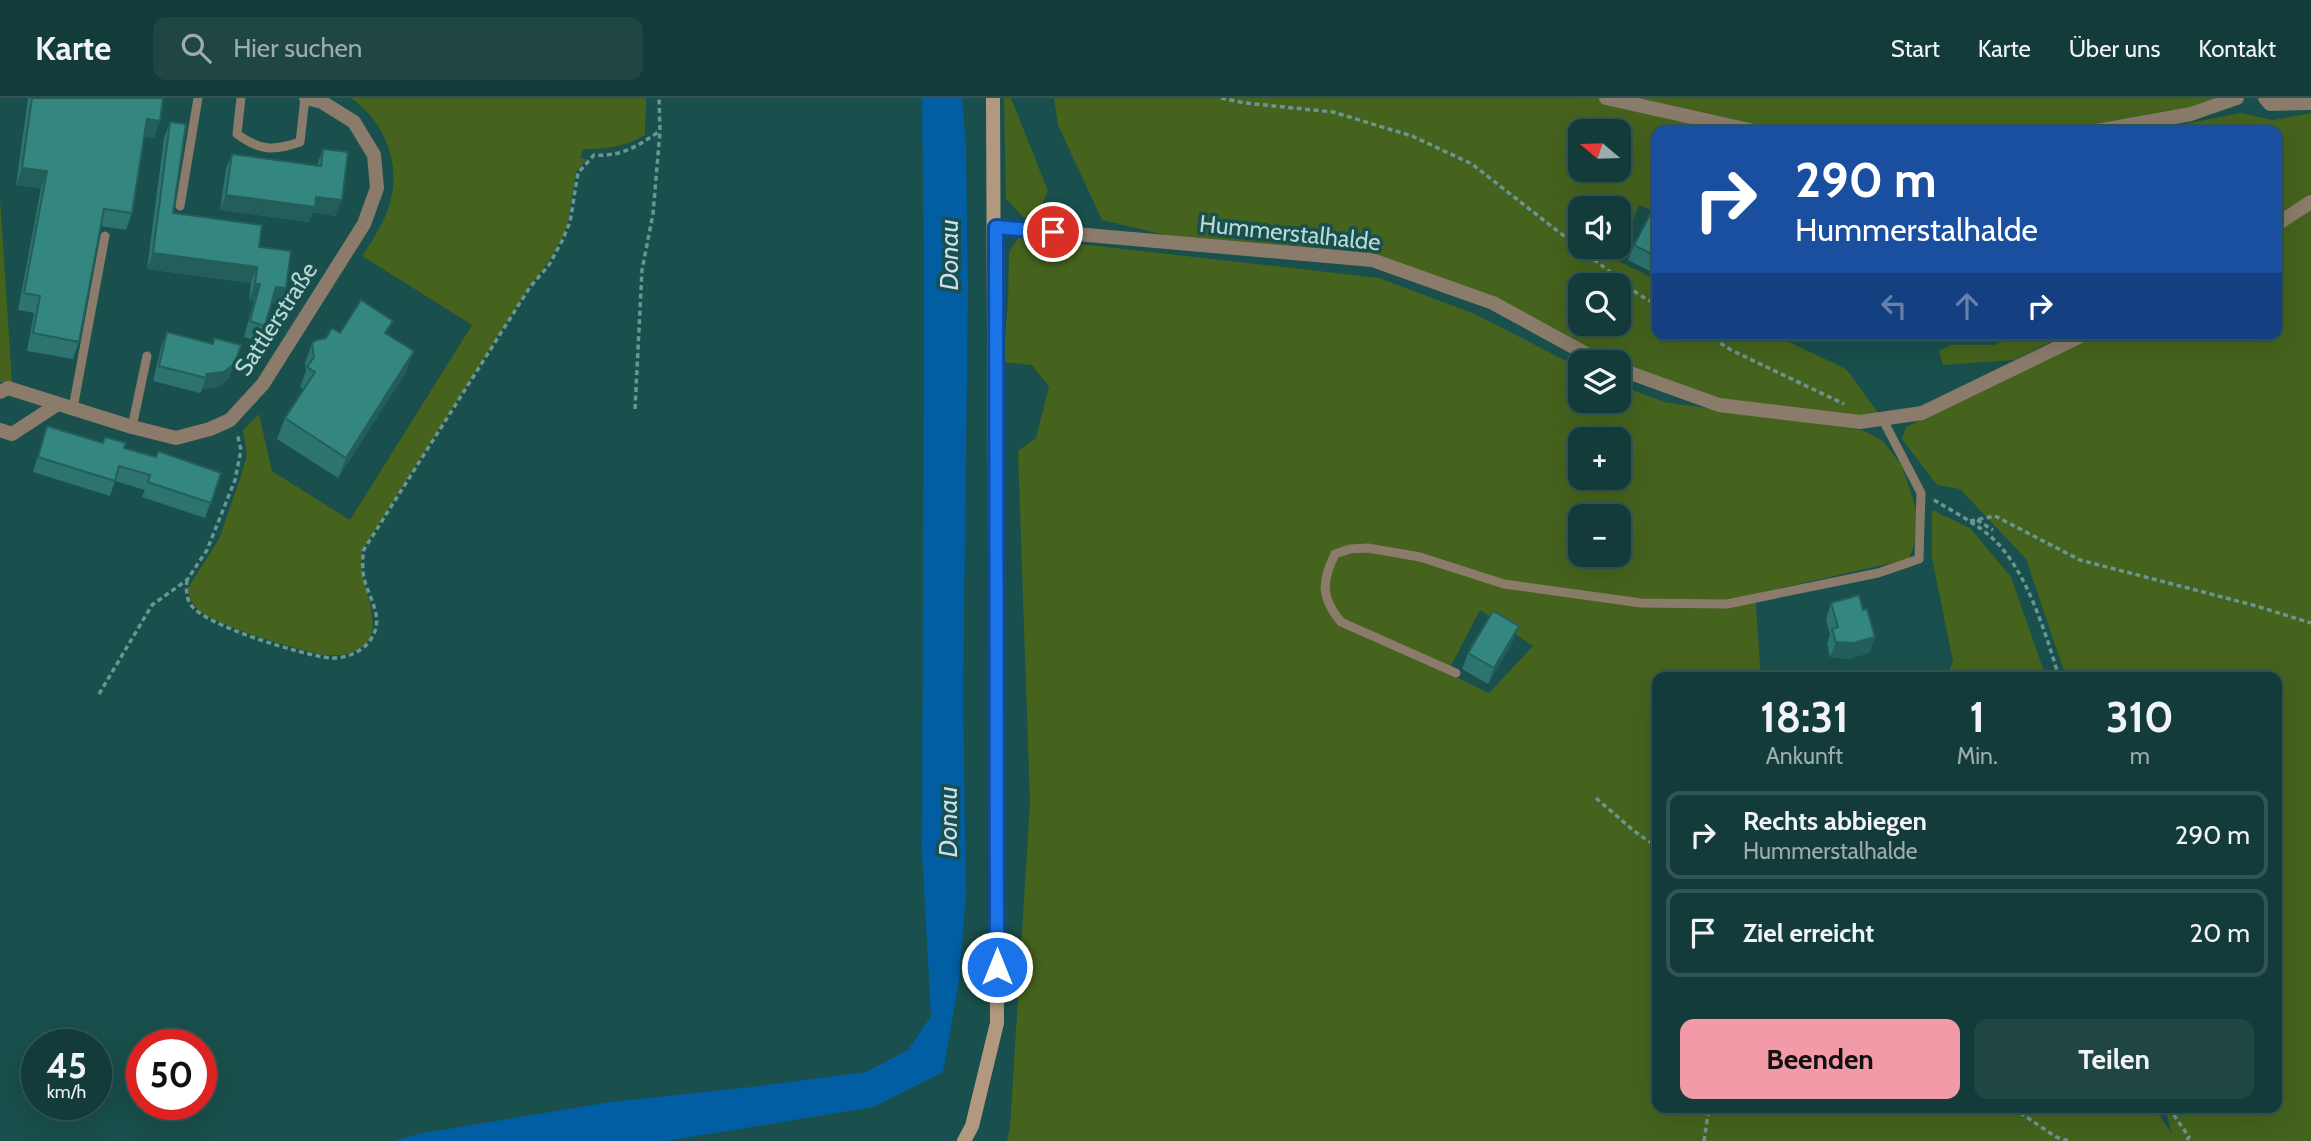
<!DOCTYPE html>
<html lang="de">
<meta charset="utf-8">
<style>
:root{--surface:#133b39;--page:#204644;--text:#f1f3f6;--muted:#9dadae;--line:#325553;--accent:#f39aa8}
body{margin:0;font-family:Cabin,sans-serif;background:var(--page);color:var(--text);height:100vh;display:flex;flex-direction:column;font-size:26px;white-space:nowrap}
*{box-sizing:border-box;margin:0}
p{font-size:23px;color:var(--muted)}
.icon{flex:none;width:38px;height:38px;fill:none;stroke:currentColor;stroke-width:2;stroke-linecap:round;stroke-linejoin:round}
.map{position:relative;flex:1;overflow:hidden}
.panel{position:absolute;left:1652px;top:574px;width:630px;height:441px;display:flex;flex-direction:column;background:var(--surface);border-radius:14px;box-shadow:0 7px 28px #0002,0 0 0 2px var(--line)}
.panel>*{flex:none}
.hud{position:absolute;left:1652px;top:28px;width:630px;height:214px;border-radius:14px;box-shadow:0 7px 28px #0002,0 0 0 2px var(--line);background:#1a4fa0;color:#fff;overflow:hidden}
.needle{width:46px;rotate:289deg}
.tools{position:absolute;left:1568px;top:21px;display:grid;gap:14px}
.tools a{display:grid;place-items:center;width:63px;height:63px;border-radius:14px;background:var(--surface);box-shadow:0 7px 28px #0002,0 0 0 2px var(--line);font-size:35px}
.speed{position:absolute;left:21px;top:931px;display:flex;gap:14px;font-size:35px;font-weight:700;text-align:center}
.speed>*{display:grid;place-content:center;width:91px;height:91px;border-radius:50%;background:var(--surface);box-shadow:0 7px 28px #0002,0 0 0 2px var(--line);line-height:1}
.speed small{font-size:18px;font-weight:400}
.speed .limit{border:10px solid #d22;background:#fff;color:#111}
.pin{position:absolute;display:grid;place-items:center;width:60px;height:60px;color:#fff;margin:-30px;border:4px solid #fff;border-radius:50%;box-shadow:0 2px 7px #0007}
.me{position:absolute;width:77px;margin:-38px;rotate:0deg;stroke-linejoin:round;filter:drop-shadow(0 0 5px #0008)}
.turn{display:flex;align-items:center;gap:24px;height:147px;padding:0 28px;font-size:32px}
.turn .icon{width:91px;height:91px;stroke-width:2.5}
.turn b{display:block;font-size:49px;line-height:60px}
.lanes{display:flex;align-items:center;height:66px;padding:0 28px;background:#0003;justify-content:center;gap:35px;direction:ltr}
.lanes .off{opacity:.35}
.eta{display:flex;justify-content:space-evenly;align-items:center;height:119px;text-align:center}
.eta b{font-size:42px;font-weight:800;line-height:49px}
.action{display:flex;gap:14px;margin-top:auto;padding:14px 28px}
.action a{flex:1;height:80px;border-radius:14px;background:var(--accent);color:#111;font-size:28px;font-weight:800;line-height:80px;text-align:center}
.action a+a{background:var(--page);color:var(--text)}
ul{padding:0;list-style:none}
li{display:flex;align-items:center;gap:21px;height:88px;margin:0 14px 10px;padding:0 14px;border:4px solid var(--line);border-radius:14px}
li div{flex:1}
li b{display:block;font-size:26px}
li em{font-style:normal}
header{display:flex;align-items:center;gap:42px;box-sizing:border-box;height:98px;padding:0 35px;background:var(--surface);border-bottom:2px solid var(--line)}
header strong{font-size:33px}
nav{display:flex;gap:38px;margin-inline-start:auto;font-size:24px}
.search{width:490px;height:63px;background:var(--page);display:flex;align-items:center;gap:18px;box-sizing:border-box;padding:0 24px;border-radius:14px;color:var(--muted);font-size:26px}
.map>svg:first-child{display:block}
.green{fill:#45631d;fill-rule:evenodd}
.water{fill:#015ea3}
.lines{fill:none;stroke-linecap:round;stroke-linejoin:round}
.path{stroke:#6a9592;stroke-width:3.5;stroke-dasharray:5 3.5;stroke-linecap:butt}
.service{stroke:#8a7b6a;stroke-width:9}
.minor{stroke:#8a7b6a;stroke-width:14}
.secondary{stroke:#b1987e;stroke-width:14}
.wall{fill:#2d736f}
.shaded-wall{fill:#245e5a}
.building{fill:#348681;stroke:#245e5a;stroke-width:2}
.route-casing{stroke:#114b97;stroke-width:18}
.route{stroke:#1a73e8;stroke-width:12}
.labels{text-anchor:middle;stroke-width:7;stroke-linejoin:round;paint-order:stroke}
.street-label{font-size:24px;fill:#b9dad7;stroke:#194f4c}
.water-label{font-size:26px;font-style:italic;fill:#cbddf0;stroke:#194f4c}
</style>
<header>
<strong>Karte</strong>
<div class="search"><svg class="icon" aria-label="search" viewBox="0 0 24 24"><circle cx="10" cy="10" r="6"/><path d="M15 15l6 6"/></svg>Hier suchen</div>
<nav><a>Start</a><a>Karte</a><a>Über uns</a><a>Kontakt</a></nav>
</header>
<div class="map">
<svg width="2311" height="1043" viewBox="0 0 2311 1043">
<rect width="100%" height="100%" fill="#194f4c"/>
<!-- green -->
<g class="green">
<path d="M351,0H646L645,37C625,49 605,51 583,51L580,60L587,61L576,74L568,124L562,140L549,163L531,186L362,453C356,485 389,529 362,549C352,557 338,558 326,557C300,553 220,529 200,513C193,507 188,499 188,490L219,441L241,378L247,356L243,332L259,316L272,373L350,422L472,227L362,158C370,146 378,134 384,121C405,76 390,28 351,0Z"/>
<polygon points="1004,0 1011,0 1048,93 1037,117 1024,120 1006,101"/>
<path d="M1054,0H2237L2097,33H1657V115L1639,107L1616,162L1657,182V236H1772L1846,271L1882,320L1719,307L1619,264H1601L1493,205L1372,162L1217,149L1102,122L1058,27ZM1580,33H1619V72H1580ZM1580,110H1619V149H1580ZM1580,187H1619V226H1580Z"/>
<polygon points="2241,15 2273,22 2311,15 2311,96 2277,119 2277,33 2149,33"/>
<polygon points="0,101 12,284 0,284"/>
<path d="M2311,106V1043H1007L1010,1030L1030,705L1018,353L1036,340L1049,289L1032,267L1003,264L1008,203L1009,154L1019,139L1379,180L1475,216L1580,270V303H1619V287L1664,304L1862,332L1883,343L1902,368L1916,411L1915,444L1909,461L1755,496L1761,579H1657V1010H2155L2172,1036L2165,1010H2277V579H2066L2026,461L1960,391L1937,387L1902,341L1906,329L2098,236H2277V127ZM1580,341H1619V380H1580ZM1580,418H1619V457H1580ZM1480,512L1533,548L1489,595L1447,575Z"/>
<polygon points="2021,236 2066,236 2014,262 1943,267 1939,253 1950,247 1994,247"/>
<polygon points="1932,412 1970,430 2011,479 2046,579 1946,579 1953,563 1932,460"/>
</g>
<!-- water -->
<polygon class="water" points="922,0 962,0 966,49 968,193 963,600 966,796 959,883 943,974 873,1009 666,1043 394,1043 418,1036 611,1004 752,989 866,974 908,952 931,918 922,754 924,185"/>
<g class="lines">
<!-- path -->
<g class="path">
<polyline points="1221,0 1245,5 1333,14 1412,38 1472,66 1638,196 1657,207"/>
<polyline points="1706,236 1731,252 1844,306"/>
<polyline points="635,311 642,172 653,116 660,33 659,0"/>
<path d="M1934,402C1957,416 1984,429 2001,449C2030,483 2046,537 2059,579"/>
<polyline points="1977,422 1993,432"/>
<polyline points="1970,423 1995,418 2080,462 2253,507 2311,525"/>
<path d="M187,482C186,490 186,500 191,507C205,528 303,557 330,560C345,561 363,554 371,541C385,520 369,501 364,480C362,472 363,462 363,453L530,189L549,167L562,143L570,124L578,75L594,57C621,59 638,48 660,33"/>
<polyline points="99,596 152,507 187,482 207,452 235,382 241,352 237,335"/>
<polyline points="1596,700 1634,733 1657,749"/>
<polyline points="2013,1010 2056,1039 2069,1043"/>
<polyline points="2169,1010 2189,1039 2186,1043"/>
<polyline points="1704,1043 1709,1010"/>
</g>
<!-- service -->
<g class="service">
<path d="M241,0L237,36C260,53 274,53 300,44L305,0"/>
<polyline points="180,108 198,0"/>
<polyline points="73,310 105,138"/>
<polyline points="132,329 147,258"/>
<path d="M1456,575L1341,524C1321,500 1321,484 1335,456L1350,451L1368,450L1420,459L1504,486L1641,505L1727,506L1878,475L1919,461L1921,395L1882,320"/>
</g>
<!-- minor -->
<g class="minor">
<polyline points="1606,0 1754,33"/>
<polyline points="2265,0 2270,6 2311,5"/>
<polyline points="2097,33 2191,16 2237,0"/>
<polyline points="2277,126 2311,104"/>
<polyline points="996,129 1372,162 1493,205 1601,264"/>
<polyline points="1619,271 1719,307 1860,324 1922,315 2085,236"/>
<polyline points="0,294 8,290 132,329 176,340 210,331 230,322 263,286 364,126 377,90 374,57 354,24 322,4 306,0"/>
<polyline points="0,332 12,336 58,306"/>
</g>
<!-- secondary -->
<polyline class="secondary" points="964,1043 972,1028 997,925 993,0"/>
</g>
<!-- wall -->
<g class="wall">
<polygon points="28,0 163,0 154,40 144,39 132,115 126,132 101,128 79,244 73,261 27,253 34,215 18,212 41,90 16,87"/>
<polygon points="170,24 173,115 259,149 281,206 271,205 265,228 260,244 244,239 254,203 249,202 251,185 147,171 164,40"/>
<polygon points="323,51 336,118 313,114 309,124 220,112 226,71 232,56 317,67"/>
<polygon points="1657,111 1657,177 1628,162 1634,147"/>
<polygon points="167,234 229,280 218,289 202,291 200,295 153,283 161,249"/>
<polygon points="340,235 388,237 406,274 338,380 277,341 285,320 303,291 300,289 306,273 305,265 312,245"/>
<polygon points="47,328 103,345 221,375 205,420 142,399 145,392 115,383 110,398 33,374"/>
<polygon points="1831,505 1863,512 1875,539 1869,555 1848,561 1830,559 1827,546 1830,537 1826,521"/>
<polygon points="1513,543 1488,586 1462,571 1468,555"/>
</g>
<!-- shaded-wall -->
<g class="shaded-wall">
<polygon points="147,21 160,23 154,40 141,39"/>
<polygon points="22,70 47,73 41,90 16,87"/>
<polygon points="226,97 316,99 342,102 336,118 313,114 309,124 220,112"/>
<polygon points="153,155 257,169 251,185 147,171"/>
<polygon points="255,186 260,186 254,203 249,202"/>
<polygon points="276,189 286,190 281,206 270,205"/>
<polygon points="414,253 406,274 338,380 346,360"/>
<polygon points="235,265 229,280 218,289 202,291 207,276"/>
<polygon points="1519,528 1513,543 1488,586 1494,570"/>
<polygon points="1875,539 1869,555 1848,561 1830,559 1836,544"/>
</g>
<!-- building -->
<g class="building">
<polygon points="32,0 163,0 160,23 147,21 132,115 104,111 79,244 33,235 40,198 24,195 47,73 22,70"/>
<polygon points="170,24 186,26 173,115 262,127 259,149 291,153 286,190 276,189 265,228 250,223 260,186 255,186 257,169 153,155"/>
<polygon points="323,51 348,54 342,102 316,99 315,109 226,97 232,56 321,68"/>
<polygon points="1654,109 1657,111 1657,159 1634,147"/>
<polygon points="361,202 393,223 385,235 414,253 346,360 285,320 315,274 307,269 314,259 312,245 316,242 326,240 332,230 340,235"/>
<polygon points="167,234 213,246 214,240 241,247 235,265 224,274 207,276 206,280 159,268"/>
<polygon points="47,328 103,345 105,339 126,345 124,350 156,359 158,353 221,375 211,405 148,384 150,377 119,368 115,383 38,359"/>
<polygon points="1859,497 1863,512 1867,511 1875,539 1853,545 1836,544 1832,531 1838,529 1831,505"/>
<polygon points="1493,513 1519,528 1494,570 1468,555"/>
</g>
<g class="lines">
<!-- route casing -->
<g class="route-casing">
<polyline id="route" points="997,869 996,129 1053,134"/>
</g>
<!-- route -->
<use href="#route" class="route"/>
</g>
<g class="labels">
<!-- street labels -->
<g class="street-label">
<text transform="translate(1290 135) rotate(6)" y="8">Hummerstalhalde</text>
<text transform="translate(276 221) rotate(-57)" y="8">Sattlerstraße</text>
</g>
<!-- water labels -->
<g class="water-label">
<text transform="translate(949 157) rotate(-90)" y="9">Donau</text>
<text transform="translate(948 724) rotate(-90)" y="9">Donau</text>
</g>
</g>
</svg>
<div class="tools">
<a><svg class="needle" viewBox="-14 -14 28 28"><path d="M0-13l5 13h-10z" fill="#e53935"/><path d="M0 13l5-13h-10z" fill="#9dadae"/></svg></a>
<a><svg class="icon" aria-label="sound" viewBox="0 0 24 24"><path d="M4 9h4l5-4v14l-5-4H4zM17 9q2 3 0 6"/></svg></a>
<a><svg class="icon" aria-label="search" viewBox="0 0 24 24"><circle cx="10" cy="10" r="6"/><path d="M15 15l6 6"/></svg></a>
<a><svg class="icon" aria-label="layers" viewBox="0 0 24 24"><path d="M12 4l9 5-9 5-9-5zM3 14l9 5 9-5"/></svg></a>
<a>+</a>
<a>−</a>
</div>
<div class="speed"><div>45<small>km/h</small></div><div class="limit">50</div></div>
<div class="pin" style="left:1053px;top:134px;background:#d93025"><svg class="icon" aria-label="arrive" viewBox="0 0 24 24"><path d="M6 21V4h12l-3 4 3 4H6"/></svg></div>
<svg class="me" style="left:997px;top:869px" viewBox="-20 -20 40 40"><circle r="17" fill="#1a73e8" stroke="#fff" stroke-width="3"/><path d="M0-11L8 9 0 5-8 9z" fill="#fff"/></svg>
<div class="hud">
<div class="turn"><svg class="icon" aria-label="right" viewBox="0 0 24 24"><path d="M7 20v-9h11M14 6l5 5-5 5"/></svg><div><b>290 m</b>Hummerstalhalde</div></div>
<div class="lanes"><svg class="icon off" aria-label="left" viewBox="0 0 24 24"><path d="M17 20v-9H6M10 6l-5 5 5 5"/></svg><svg class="icon off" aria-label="ahead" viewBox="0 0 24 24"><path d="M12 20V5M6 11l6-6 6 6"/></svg><svg class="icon" aria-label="right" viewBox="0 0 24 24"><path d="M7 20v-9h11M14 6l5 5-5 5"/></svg></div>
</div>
<section class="panel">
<div class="eta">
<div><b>18:31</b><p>Ankunft</p></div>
<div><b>1</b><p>Min.</p></div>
<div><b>310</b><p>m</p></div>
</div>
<ul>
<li><svg class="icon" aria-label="right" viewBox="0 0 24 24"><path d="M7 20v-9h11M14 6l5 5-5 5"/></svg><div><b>Rechts abbiegen</b><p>Hummerstalhalde</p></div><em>290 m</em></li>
<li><svg class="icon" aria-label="arrive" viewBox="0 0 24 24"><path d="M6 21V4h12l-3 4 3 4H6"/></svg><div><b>Ziel erreicht</b></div><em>20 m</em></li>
</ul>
<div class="action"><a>Beenden</a><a>Teilen</a></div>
</section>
</div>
